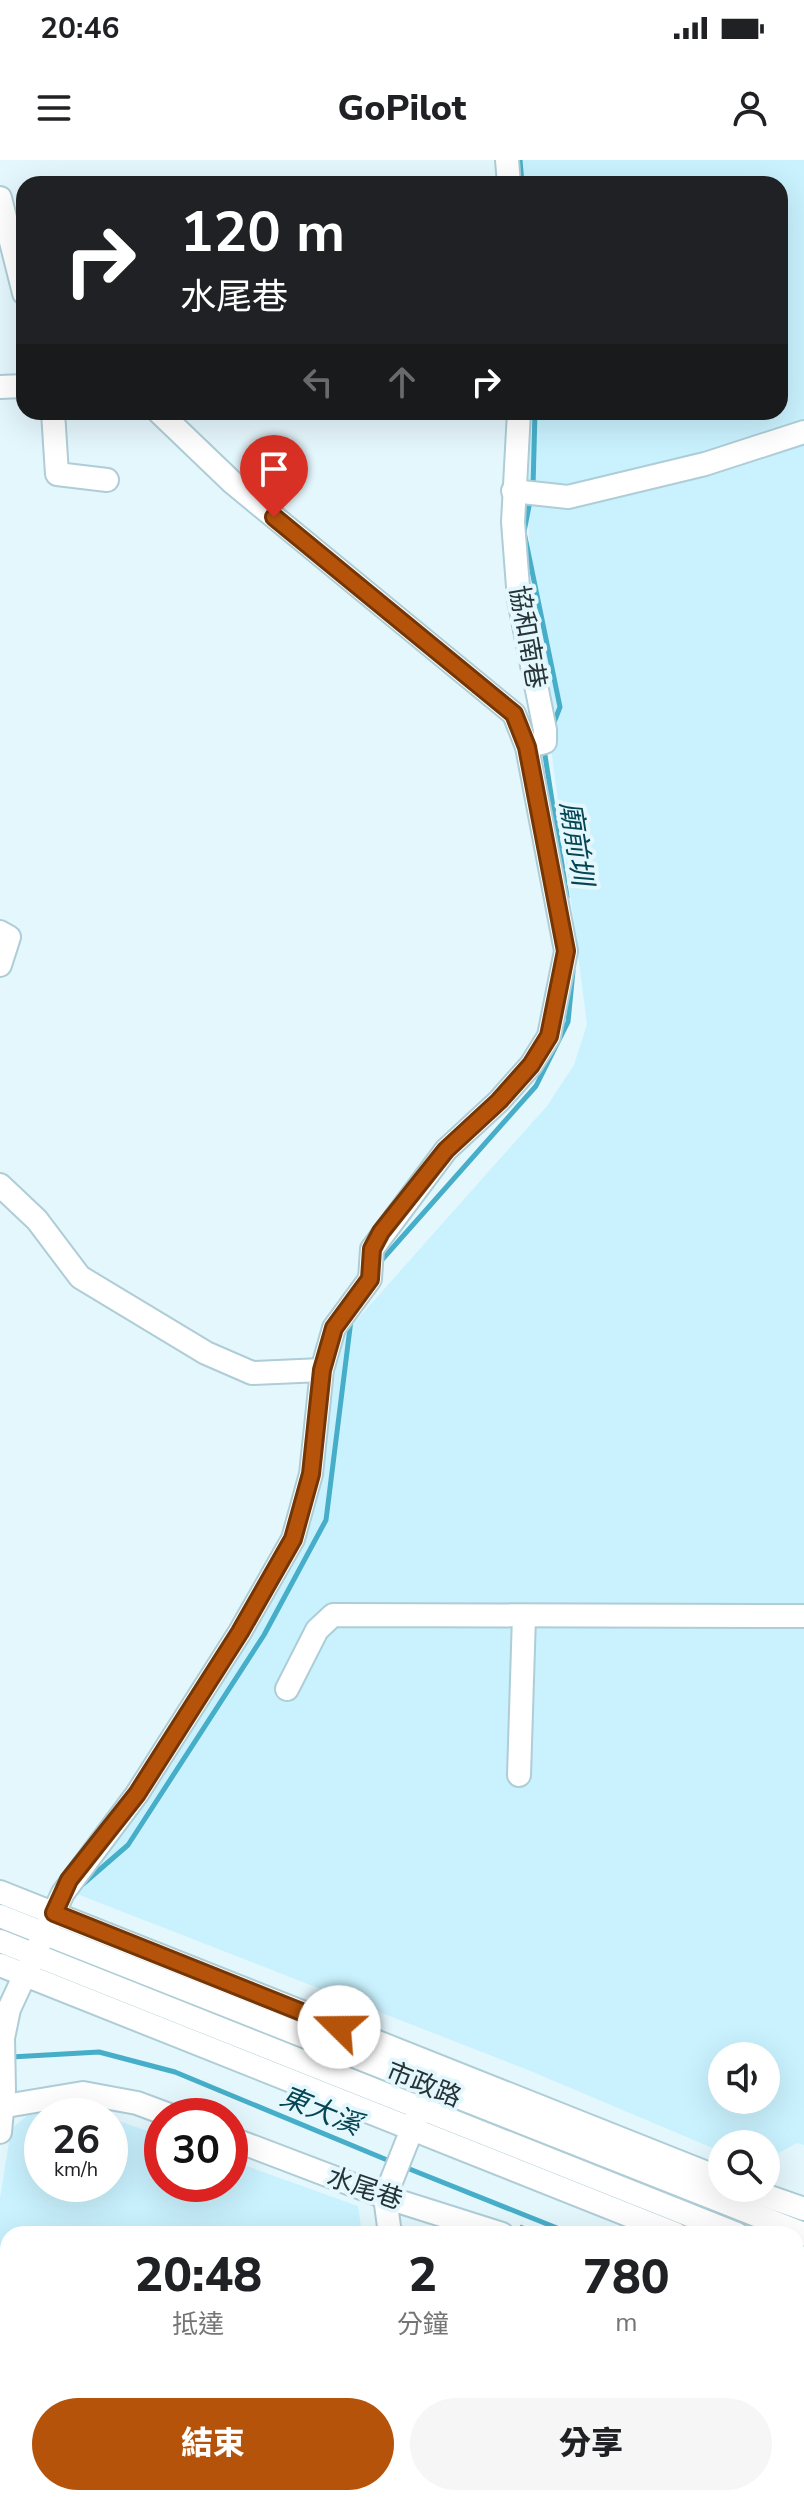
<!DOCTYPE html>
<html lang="zh-TW">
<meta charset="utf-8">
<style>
:root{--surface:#fff;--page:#f6f6f6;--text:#202124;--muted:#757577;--accent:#b45309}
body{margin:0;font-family:"Nunito Sans","Noto Sans TC",sans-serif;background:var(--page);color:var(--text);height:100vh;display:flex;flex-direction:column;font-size:30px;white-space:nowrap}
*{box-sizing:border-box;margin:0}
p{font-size:26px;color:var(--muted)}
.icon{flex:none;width:44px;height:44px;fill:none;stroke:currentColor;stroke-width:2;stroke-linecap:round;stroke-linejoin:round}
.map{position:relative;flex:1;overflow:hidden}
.side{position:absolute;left:0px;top:2066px;width:804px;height:280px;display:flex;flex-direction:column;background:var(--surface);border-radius:24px 24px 0 0;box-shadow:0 8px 32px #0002}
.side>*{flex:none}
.guide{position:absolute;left:16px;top:16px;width:772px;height:244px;border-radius:24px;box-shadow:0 8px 32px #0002;background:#202124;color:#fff;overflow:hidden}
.tools{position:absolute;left:708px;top:1882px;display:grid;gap:16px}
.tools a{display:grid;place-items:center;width:72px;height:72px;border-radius:50%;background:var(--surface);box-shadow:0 8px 32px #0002;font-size:40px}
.speed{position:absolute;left:24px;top:1938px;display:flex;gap:16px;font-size:40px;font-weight:700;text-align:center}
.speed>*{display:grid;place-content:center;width:104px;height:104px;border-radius:50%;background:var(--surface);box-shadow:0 8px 32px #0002;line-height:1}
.speed small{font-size:20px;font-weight:400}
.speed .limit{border:12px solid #d22;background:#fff;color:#111}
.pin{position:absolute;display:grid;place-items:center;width:68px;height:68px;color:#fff;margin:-82px -34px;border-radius:50% 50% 50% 0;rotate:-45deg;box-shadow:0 0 8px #0007}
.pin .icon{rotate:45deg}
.me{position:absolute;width:88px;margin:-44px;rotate:292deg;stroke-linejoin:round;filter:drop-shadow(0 0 6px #0008)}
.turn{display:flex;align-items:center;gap:28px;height:168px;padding:0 32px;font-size:36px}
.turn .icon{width:104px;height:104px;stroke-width:2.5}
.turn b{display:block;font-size:56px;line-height:68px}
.lanes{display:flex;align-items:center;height:76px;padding:0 32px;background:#0003;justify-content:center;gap:40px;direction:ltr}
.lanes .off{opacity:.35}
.eta{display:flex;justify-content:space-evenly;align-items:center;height:136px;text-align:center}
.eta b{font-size:48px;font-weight:800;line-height:56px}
.cta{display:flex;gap:16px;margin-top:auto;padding:16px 32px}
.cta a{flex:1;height:92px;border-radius:48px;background:var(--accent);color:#fff;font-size:32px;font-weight:800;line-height:92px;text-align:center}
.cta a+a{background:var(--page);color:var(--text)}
.status{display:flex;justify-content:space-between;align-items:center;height:56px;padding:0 40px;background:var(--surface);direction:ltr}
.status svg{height:22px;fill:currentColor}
header{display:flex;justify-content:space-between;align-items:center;height:104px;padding:0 32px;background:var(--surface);font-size:36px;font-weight:800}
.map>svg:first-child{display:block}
.built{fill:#c9f2fe;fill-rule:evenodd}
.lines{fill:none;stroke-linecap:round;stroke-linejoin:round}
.stream{stroke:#46aec8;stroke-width:5}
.minor-casing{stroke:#aecdd6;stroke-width:26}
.path{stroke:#91a1a6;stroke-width:3;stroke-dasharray:6 6;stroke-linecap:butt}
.minor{stroke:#fff;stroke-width:22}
.route-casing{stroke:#753606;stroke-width:20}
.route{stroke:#b45309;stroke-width:14}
.labels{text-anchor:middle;stroke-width:8;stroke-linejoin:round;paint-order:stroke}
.street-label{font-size:26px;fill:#273437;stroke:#e4f7fd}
.water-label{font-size:28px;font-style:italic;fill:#054654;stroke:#e4f7fd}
</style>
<div class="status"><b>20:46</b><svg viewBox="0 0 49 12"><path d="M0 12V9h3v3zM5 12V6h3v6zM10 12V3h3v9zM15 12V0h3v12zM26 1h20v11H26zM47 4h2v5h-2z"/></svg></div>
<header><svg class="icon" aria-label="menu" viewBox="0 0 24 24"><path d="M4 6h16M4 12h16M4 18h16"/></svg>GoPilot<svg class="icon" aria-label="person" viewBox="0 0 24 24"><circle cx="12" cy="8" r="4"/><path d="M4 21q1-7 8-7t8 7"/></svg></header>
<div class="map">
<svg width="804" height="2346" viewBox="0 0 804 2346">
<rect width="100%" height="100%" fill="#e4f7fd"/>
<!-- built -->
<g class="built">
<path d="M514,0H804V1985L797,1983L766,2000V1984H722V1992L528,1910L72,1732L171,1598L322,1304L337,1201L346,1172L547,946L574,905L587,864L533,449L527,342L530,252H780V24H516ZM722,1896H766V1940H722Z"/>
<polygon points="65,1950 99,1956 42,1956 42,2024 110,2024 110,1958 162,1976 162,2024 230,2024 230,2000 358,2046 362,2074 8,2074 8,2338 395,2338 396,2346 0,2346 0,2038 11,1969 28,1955"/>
</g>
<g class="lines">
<!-- stream -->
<g class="stream">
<polyline points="520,0 522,24"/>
<polyline points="533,327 535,252"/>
<polyline points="530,341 524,372 560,547 553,565"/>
<polyline points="544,589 567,737"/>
<polyline points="380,1102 536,926 568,862 573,811"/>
<polyline points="83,1724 128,1685 264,1475 326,1360 351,1160"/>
<polyline points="11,1897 99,1892 175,1912 392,2002"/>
<polyline points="402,2006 572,2074"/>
<polyline points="796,2170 804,2173"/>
</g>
<!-- minor casing -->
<g class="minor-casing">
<g id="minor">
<polyline points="507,0 509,24"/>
<polyline points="0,38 24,133"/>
<polyline points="0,227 24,226"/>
<polyline points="53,252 57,314 107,320"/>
<polyline points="519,252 513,362 519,440 545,570 545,582 527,587"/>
<polyline points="513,331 568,337 705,304 804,272"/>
<polyline points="0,772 9,777 0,805"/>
<polyline points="0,1025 37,1060 80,1117 206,1193 252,1213 322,1210"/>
<polyline points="287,1529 317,1470 333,1455 804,1456"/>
<polyline points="519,1615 524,1456"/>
<polyline points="0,1732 722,2019"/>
<polyline points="0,1756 804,2074"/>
<polyline points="0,1781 737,2074"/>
<polyline points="0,1805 676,2074"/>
<polyline points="0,1947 83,1933 137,1943 172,1956"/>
<polyline points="0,1972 4,1930 3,1878 9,1849 63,1733 137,1634 240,1472 293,1379 311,1314 322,1210 334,1168 370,1119 372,1089 446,990 499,941 531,905 549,876 566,791 527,587 514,554 233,323 159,252"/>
<polyline points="230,1978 385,2037 502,2074"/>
<polyline points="744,2028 804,2049"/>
<polyline points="390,2074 385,2037 418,1954"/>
<polyline points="796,2097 804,2098"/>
<polyline points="796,2121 804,2122"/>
<polyline points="796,2212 804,2216"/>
<polyline points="422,2338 423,2346"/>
<polyline points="545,2338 546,2346"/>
<polyline points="651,2338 653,2346"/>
<polyline points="761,2338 762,2346"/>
</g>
</g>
<!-- path -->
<g class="path">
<polyline points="186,1942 215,1956"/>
<polyline points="520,2066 540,2074"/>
</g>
<!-- minor -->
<use href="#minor" class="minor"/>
</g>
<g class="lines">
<!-- route casing -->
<g class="route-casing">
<polyline id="route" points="274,357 514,554 527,587 566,791 549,876 531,905 499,941 446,990 381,1072 372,1089 370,1119 334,1168 322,1210 311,1314 293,1379 240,1472 137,1634 69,1720 54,1753 339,1867"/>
</g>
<!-- route -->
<use href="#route" class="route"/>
</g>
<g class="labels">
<!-- street labels -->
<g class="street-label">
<text transform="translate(528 477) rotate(80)" y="9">協和南巷</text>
<text transform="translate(424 1924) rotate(22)" y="9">市政路</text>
<text transform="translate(365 2028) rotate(19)" y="9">水尾巷</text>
</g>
<!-- water labels -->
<g class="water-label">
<text transform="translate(577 683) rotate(81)" y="10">廟前圳</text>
<text transform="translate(321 1950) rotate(22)" y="10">東大溪</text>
</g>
</g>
</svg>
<div class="tools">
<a><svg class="icon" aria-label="sound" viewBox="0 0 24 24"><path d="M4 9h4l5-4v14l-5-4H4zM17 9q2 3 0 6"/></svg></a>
<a><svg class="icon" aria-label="search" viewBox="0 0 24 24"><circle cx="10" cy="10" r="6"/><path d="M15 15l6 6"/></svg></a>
</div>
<div class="speed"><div>26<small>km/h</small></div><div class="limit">30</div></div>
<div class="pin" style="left:274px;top:357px;background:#d93025"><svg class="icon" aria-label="arrive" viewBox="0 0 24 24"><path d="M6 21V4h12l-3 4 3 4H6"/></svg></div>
<svg class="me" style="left:339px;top:1867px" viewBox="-20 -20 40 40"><circle r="19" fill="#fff"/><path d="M0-13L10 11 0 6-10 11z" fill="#b45309"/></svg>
<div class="guide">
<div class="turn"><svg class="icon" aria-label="right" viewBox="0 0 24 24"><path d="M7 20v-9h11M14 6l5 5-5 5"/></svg><div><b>120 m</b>水尾巷</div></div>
<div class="lanes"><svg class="icon off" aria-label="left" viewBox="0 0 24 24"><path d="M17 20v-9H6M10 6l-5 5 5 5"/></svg><svg class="icon off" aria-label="ahead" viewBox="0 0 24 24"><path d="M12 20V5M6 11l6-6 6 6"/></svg><svg class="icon" aria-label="right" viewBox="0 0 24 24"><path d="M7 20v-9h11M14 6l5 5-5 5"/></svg></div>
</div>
<section class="side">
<div class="eta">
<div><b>20:48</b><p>抵達</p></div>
<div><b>2</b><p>分鐘</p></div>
<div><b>780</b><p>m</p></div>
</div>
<div class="cta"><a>結束</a><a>分享</a></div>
</section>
</div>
